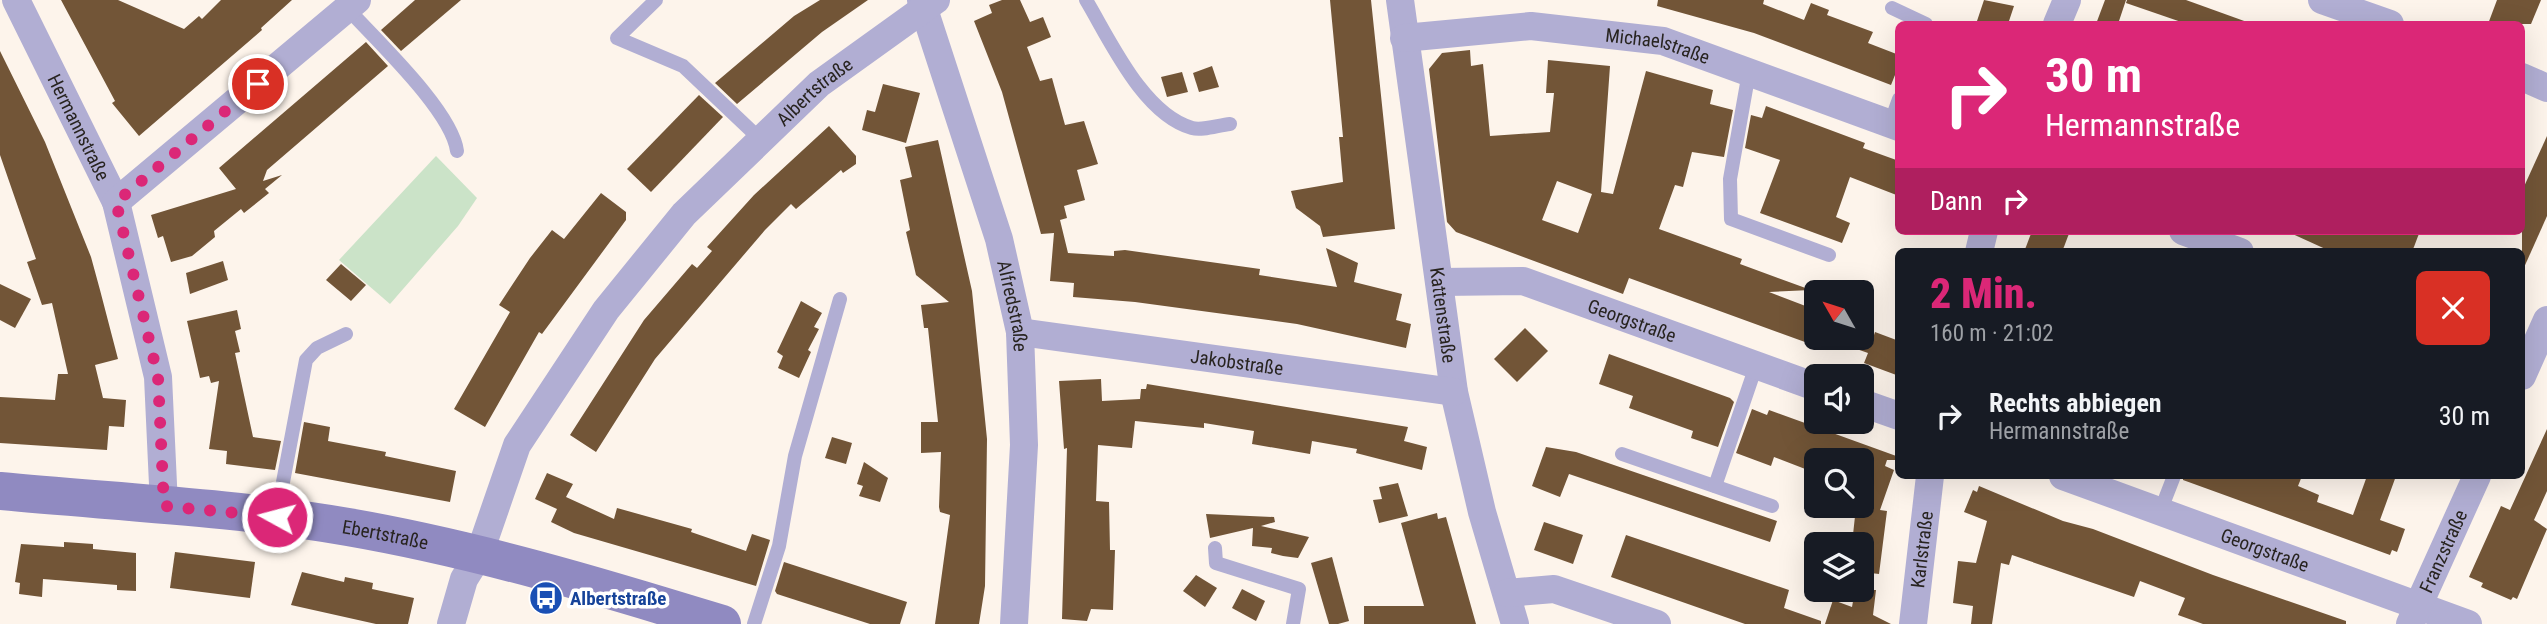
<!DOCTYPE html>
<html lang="de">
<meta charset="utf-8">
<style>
:root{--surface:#171b24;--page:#20242c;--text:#f1f3f6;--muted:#9ea1a6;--accent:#db2777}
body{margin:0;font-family:"Roboto Condensed",sans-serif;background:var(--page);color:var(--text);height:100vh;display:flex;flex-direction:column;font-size:26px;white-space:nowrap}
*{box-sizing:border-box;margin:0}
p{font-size:23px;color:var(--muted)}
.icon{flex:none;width:38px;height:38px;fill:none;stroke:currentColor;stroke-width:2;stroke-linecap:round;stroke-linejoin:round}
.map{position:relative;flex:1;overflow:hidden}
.panel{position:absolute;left:1895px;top:248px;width:630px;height:231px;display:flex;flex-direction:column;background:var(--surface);border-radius:10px;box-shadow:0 7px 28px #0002}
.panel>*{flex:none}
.hud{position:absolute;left:1895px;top:21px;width:630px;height:214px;border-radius:10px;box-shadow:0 7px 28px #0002;background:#db2777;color:#fff;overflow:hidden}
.needle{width:46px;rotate:309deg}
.buttons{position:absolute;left:1804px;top:280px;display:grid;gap:14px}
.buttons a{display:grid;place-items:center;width:70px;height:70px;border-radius:10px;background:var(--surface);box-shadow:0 7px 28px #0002;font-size:35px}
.pin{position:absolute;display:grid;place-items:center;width:60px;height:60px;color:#fff;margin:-30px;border:4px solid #fff;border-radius:50%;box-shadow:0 2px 7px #0007}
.me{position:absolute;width:77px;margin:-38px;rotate:277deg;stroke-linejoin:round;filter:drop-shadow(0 0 5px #0008)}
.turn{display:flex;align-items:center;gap:24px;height:147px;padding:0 35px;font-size:32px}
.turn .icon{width:91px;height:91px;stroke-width:2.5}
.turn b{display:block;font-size:49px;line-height:60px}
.then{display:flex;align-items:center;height:66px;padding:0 35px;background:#0003;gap:14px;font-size:26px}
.round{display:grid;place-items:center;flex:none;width:74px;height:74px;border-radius:10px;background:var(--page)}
.head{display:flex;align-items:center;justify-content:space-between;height:119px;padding:0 35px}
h1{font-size:42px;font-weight:800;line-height:52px;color:var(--accent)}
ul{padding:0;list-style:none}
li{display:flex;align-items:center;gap:21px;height:98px;padding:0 35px}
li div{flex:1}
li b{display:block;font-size:26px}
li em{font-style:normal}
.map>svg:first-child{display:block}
.green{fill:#cbe3c8}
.building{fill:#725537;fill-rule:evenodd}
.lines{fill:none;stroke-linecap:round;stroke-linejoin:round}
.lane{stroke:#b1aed3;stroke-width:14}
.street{stroke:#b1aed3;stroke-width:28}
.secondary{stroke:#908ac1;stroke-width:38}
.route{stroke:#db2777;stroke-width:12;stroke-dasharray:0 21.6}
.labels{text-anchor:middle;stroke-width:7;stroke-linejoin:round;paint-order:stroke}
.street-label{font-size:19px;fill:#282420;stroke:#fff}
.transit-label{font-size:19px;font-weight:bold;fill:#164399;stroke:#fff;text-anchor:start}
</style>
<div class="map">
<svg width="2547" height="624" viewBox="0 0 2547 624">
<rect width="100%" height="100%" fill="#fdf4eb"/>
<!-- green -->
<polygon class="green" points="436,156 477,198 458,226 390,304 339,260"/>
<!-- building -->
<g class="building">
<polygon points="61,0 118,0 184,29 199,16 202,19 221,0 292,0 261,28 262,30 139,136 112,103 115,101"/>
<polygon points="415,0 461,0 401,51 381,30"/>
<polygon points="820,0 868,0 822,32 737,104 715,83 794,16"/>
<polygon points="1002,0 1020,0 1030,22 1043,17 1051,37 1027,47 1040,81 1052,78 1065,125 1084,121 1098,164 1077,170 1085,200 1064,206 1067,218 1060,220 1068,253 1114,256 1114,251 1125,250 1260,269 1259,275 1337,287 1326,248 1358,263 1354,282 1402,294 1396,320 1411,324 1406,348 1297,324 1135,302 1073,297 1074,283 1050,281 1054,233 1041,234 1002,92 974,21 992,13 989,5"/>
<polygon points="1330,0 1371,0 1395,229 1323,237 1320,226 1296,208 1291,191 1343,182 1339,137 1343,137"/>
<polygon points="1658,0 1764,0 1763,4 1804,20 1811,3 1829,10 1827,15 1873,32 1868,43 1899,55 1899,65 1891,85 1754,33 1657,6"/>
<polygon points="1984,0 2014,6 2008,24 1976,24"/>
<polygon points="2105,0 2126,0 2118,24 2096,24"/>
<polygon points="2127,0 2186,0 2247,22 2247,24 2187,24 2126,3"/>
<polygon points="2497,0 2541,0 2531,24 2488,24"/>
<polygon points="366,42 388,66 267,170 263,181 282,175 265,189 269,193 244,213 241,209 214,231 215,237 192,256 171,262 163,236 158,238 151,215 236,189 219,168"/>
<path d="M1470,50L1471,66L1483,64L1490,136L1550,132L1554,93H1546L1548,60L1610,66L1601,192L1613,194L1646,71L1713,90L1710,104L1733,110L1724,157L1692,152L1683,187L1675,185L1659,229L1742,259L1740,264L1811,290L1769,292L1816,310V346L1629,278L1623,294L1456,232L1447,222L1429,69L1442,53ZM1557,181L1592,194L1578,233L1542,220Z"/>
<polygon points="0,51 45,142 91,257 100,290 118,359 95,365 103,398 126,400 124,427 109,426 107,450 0,443 0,397 55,400 58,374 68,374 52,303 42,305 27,262 36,259 0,155"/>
<polygon points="1212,66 1219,87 1199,92 1193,73"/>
<polygon points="1182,72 1188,92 1167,97 1161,77"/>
<polygon points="883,84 920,93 906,143 862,130 867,110 875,112"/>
<polygon points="699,95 723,117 651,192 627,169"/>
<polygon points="1766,106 1865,143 1863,148 1899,161 1899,196 1850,177 1836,217 1850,223 1842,243 1760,213 1780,160 1745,148 1751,115 1762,118"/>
<polygon points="829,126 856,156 856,164 843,173 841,170 796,209 791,204 765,230 655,359 596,452 570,435 644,320 692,264 697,268 712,251 707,247 754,195"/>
<polygon points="2547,136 2547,216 2522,272 2522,191"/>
<polygon points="938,140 972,291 987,439 985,586 979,624 935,624 950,515 940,512 939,507 941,452 921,453 921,422 938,422 928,328 924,328 921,305 949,302 916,275 906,232 910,230 900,180 912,177 905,147"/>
<polygon points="601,193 626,212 626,220 542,334 539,332 485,427 454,409 510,312 499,305 530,258 552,230 564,239"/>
<polygon points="2032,231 2070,231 2062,252 2024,252"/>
<polygon points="2286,231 2420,231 2412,252 2332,252"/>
<polygon points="223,261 228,280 190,294 186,273"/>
<polygon points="341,264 366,285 351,301 326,280"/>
<polygon points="0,284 31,299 15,328 0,320"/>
<polygon points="801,301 822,313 814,327 819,329 808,350 811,352 799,378 778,368 783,356 777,352"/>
<polygon points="237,310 241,329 235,331 240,352 235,353 253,437 281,441 275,470 226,464 227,451 209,449 219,381 211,383 209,376 200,378 187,321"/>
<polygon points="1525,328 1548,351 1517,382 1494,359"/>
<polygon points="1875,332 1899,341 1899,376 1864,363 1868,353 1831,340 1873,338"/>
<polygon points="1609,354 1730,398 1734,402 1718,447 1691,438 1693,431 1629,408 1633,396 1599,384"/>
<polygon points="1101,379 1102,401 1140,399 1141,389 1146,389 1147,384 1408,427 1404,441 1427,447 1422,470 1356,453 1357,449 1312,441 1310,454 1252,444 1254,431 1204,423 1204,428 1135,421 1132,448 1098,445 1096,501 1109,502 1110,550 1115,550 1113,610 1091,609 1087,621 1062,619 1067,448 1064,449 1059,381"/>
<polygon points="1752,409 1767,415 1769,410 1899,457 1899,460 1887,460 1885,466 1894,470 1880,510 1887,511 1879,574 1862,572 1862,544 1852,544 1856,507 1862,508 1862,460 1816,460 1813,472 1774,457 1771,466 1736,453"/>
<polygon points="304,422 330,427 328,441 386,452 385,456 456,471 450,502 295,473"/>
<polygon points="2547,429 2547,491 2534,520 2547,529 2517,599 2513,597 2511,600 2481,587 2483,583 2469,577 2501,506 2510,510"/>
<polygon points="832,437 852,443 846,464 825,458"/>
<polygon points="1546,447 1576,452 1777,521 1770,542 1569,474 1560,497 1532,486"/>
<polygon points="864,462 888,478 880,502 859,496 863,486 857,484"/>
<polygon points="547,473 573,484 566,497 614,519 617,508 692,529 691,532 746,551 752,534 770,540 756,586 574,533 551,522 557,509 535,499"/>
<polygon points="2183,476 2302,476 2298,486 2319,495 2317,502 2353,515 2367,476 2396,476 2380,520 2405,529 2397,552 2392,550 2390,555 2183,480"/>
<polygon points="1398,483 1408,516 1379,523 1373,500 1382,499 1379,487"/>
<polygon points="1979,486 2063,521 2093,529 2213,575 2346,621 2346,624 2203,624 2178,615 2185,598 2140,581 2134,597 2012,555 2009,565 2001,563 1992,624 1971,624 1973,606 1953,603 1958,561 1976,563 1987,521 1964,512 1973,490 1977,492"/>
<polygon points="1437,513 1438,519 1446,517 1476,624 1364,624 1364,606 1424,606 1401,523"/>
<polygon points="1206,514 1274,517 1275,522 1261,526 1309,537 1298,558 1283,556 1271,553 1272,548 1252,546 1253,528 1210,538"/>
<polygon points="1544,522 1583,535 1573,564 1534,550"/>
<polygon points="1626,535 1789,590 1784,608 1821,621 1821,624 1745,624 1611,577"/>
<polygon points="64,542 93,544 93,549 136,553 136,591 117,590 117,585 43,579 42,597 19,594 20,583 15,582 21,544 64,547"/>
<polygon points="175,552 255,562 250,598 170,588"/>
<polygon points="1332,557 1349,621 1338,624 1329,624 1311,563"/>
<polygon points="784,562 907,602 900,624 870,624 777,594 775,591"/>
<polygon points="302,572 344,582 345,577 373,583 372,589 414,598 408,624 376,624 291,605"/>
<polygon points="1196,575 1217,588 1205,607 1183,591"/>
<polygon points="1242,589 1265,601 1256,621 1232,608"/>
<polygon points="1855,590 1876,590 1873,615 1891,624 1825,624 1833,600 1852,607"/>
</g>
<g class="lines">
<!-- lane -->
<g class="lane">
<polyline points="656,0 617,38 683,66 761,140"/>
<path d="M1086,0C1110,40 1143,114 1192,128C1202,131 1219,125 1230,124"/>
<path d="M347,8C376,40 452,111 457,151"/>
<polyline points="1892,8 1926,24"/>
<polyline points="1749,72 1730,179 1731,219 1829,255"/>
<polyline points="1890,124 1899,99"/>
<polyline points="1622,454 1772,506"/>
<polyline points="1715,486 1756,366"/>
<polyline points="2160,512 2174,476"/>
<polyline points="277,514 306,360 317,348 346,334"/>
<polyline points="1215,548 1216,563 1299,589 1293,624"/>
<polyline points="754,624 779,546 795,456 840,299"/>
</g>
<!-- street -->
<g class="street">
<path id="s1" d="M16,0L116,202L158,377L164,506"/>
<path id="s2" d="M921,0L999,239L1020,332L1024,445L1014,624"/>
<path id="s3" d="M1400,0L1454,392L1482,512L1515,624"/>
<polyline points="2322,0 2390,24"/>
<polyline points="2057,24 2067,0"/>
<path id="s4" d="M1404,38L1531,26L1663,41L1899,127"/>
<polyline points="2522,77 2547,88"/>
<polyline points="116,202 357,0"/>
<polyline points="2183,231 2240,252"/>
<polyline points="1979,252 1984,231"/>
<path id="s5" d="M1441,282L1523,281L1816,387"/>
<path id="s6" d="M1020,332L1454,392"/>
<polyline points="2522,376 2547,320"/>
<polyline points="1862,403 1899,416"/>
<path id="s7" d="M2063,476L2468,624"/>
<polyline points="1507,593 1554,589 1657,624"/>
<path id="s8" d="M451,624L464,579L479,555L517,445L606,310L684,214L819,84L936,0"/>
<path id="s9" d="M1913,624L1930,476"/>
<path id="s10" d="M2410,624L2477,476"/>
</g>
<!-- secondary -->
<path class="secondary" id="s11" d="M0,491C116,502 233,507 348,527C475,549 599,586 722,624"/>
</g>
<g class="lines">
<!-- route -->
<polyline class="route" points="258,84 116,202 158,377 164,506 277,517"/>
</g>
<!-- icons -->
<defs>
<g id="bus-disc" transform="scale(1.75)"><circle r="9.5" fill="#1a4fb4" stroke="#fff"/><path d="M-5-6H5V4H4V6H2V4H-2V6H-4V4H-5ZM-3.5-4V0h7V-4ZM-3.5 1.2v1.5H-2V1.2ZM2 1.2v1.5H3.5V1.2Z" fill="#fff"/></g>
</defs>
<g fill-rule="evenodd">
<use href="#bus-disc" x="546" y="598"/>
</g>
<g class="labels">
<!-- street labels -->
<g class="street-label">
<text dy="7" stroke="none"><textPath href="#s4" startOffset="256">Michaelstraße</textPath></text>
<text dy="7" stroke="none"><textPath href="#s8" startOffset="656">Albertstraße</textPath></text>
<text dy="7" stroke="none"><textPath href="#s1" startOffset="142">Hermannstraße</textPath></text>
<text dy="7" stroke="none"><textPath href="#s2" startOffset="320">Alfredstraße</textPath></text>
<text dy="7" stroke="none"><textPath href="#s3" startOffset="318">Kattenstraße</textPath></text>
<text dy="7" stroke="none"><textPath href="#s5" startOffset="198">Georgstraße</textPath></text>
<text dy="7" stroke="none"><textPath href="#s6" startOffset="219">Jakobstraße</textPath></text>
<text dy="7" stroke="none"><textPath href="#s11" startOffset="388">Ebertstraße</textPath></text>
<text dy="7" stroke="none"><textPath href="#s9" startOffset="75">Karlstraße</textPath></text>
<text dy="7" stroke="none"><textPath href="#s7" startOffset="215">Georgstraße</textPath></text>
<text dy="7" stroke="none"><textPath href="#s10" startOffset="80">Franzstraße</textPath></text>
</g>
<!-- transit labels -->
<g class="transit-label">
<text x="570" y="605">Albertstraße</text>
</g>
</g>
</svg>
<div class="buttons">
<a><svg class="needle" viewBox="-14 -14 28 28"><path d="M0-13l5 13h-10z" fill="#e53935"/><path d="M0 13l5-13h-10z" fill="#9ea1a6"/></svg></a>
<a><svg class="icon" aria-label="sound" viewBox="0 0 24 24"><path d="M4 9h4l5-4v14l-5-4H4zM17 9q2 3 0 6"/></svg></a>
<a><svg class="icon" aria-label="search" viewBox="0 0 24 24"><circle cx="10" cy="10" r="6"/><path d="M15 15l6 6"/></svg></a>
<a><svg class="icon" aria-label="layers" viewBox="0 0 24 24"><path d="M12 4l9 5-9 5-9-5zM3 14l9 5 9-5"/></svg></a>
</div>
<div class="pin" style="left:258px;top:84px;background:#d93025"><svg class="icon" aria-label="arrive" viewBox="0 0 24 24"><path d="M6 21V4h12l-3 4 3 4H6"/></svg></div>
<svg class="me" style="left:277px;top:517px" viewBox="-20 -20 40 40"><circle r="17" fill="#db2777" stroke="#fff" stroke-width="3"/><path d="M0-11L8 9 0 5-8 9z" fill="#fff"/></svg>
<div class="hud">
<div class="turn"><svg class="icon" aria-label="right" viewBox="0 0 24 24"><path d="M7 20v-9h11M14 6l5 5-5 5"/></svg><div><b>30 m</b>Hermannstraße</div></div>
<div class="then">Dann<svg class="icon" aria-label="right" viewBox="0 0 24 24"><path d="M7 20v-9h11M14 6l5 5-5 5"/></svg></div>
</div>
<section class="panel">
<div class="head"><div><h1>2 Min.</h1><p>160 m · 21:02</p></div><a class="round" style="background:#d93025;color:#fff"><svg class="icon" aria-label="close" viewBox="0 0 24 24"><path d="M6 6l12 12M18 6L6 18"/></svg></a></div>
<ul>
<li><svg class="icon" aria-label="right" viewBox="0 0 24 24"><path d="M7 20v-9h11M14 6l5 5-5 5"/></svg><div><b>Rechts abbiegen</b><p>Hermannstraße</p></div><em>30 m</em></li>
</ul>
</section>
</div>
